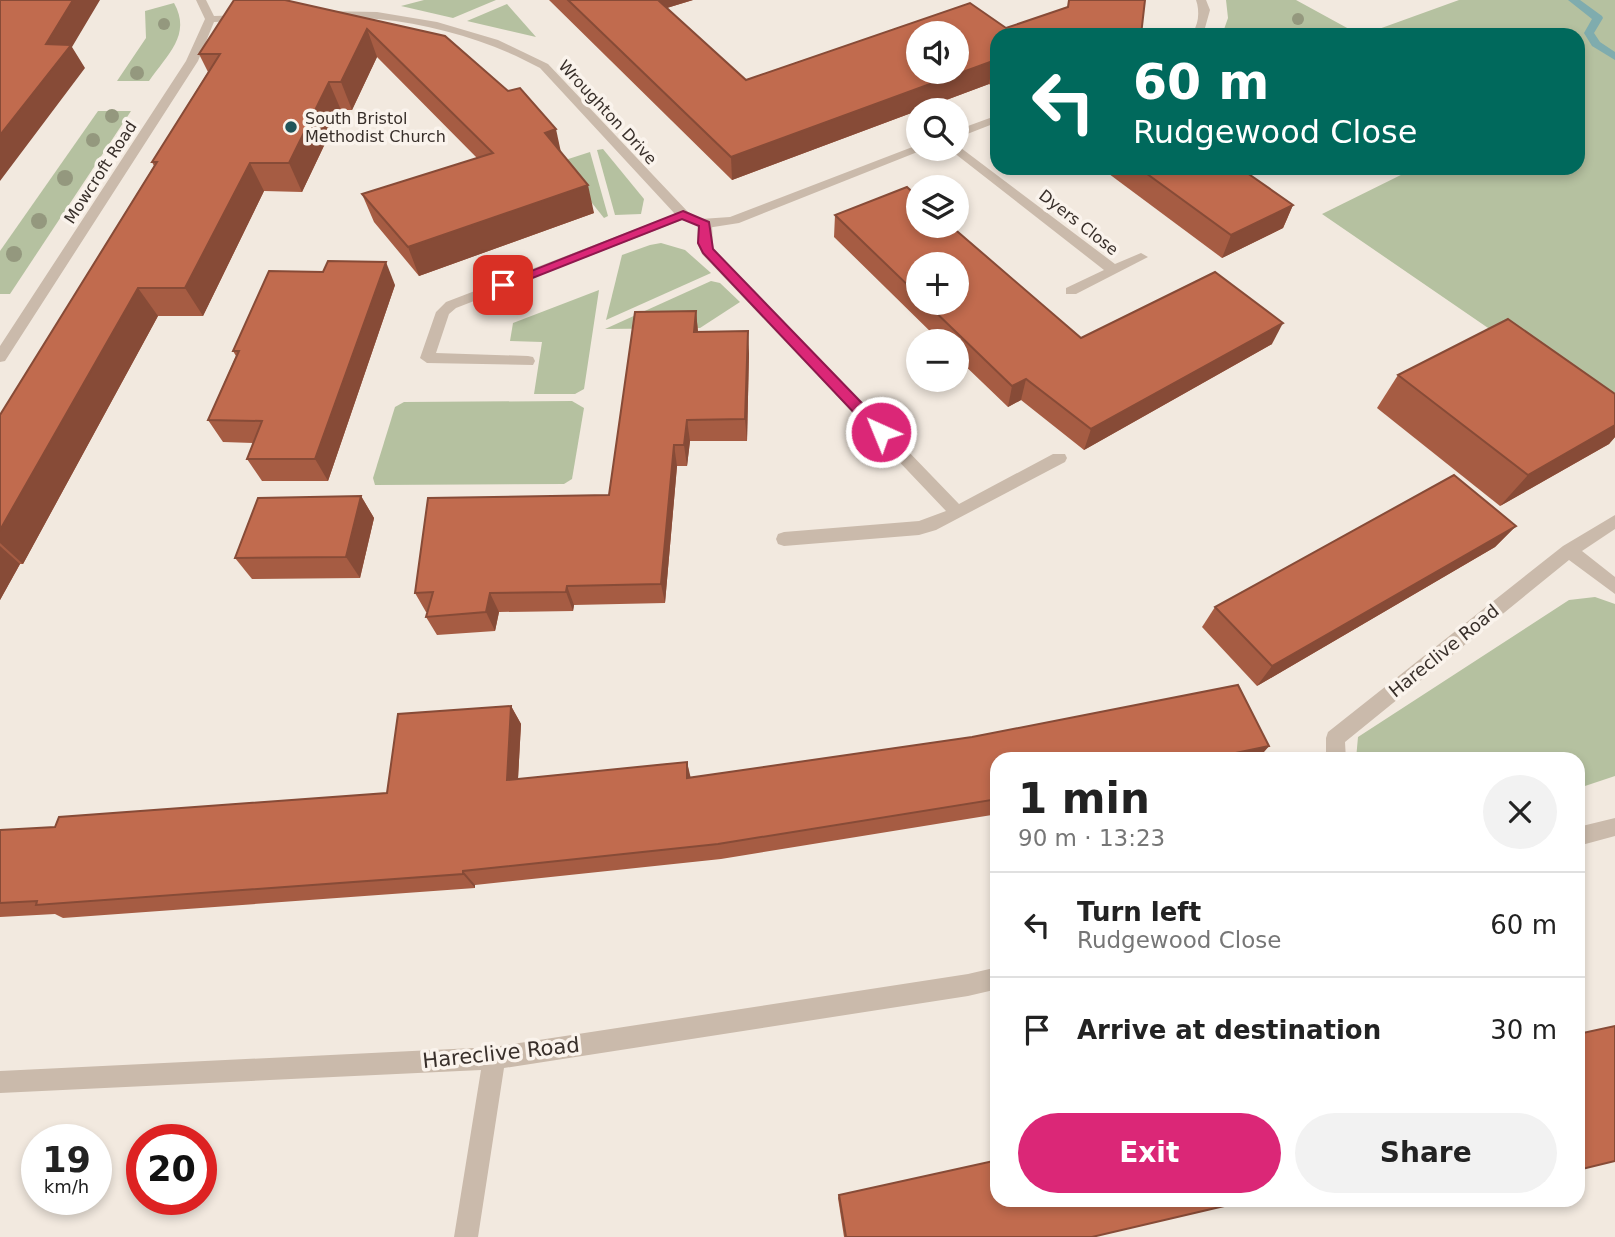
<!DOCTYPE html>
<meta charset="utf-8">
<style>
:root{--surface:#fff;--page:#f2f2f2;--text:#222;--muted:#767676;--line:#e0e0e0;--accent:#db2777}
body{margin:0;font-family:"DejaVu Sans",sans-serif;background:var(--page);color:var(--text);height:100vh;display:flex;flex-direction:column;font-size:26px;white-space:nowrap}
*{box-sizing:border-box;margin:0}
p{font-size:23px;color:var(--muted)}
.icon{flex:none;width:38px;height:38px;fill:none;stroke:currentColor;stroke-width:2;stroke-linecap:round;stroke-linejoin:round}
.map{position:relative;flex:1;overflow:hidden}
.panel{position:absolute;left:990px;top:752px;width:595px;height:455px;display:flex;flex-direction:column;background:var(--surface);border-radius:21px;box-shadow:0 4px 10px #0003}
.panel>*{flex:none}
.top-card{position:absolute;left:990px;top:28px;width:595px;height:147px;border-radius:21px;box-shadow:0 4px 10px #0003;background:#00695c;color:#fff;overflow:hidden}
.controls{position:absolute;left:906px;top:21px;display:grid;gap:14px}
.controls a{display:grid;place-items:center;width:63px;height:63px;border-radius:50%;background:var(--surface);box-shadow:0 4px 10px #0003;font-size:35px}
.speed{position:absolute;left:21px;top:1124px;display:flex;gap:14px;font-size:35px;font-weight:700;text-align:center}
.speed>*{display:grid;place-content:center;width:91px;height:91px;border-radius:50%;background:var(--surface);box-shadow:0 4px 10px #0003;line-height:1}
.speed small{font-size:18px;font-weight:400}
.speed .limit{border:10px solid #d22;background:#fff;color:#111}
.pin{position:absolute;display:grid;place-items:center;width:60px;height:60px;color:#fff;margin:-30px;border-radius:14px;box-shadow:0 4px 10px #0006}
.me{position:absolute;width:77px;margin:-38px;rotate:316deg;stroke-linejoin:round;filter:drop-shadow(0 0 5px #0008)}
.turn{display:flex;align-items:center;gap:24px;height:147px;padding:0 28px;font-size:32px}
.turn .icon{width:91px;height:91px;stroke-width:2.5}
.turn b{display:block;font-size:49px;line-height:60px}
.round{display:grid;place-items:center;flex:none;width:74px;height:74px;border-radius:37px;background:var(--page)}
.head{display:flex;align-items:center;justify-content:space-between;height:119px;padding:0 28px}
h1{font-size:42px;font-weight:700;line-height:52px}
.button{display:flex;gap:14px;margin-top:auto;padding:14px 28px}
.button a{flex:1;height:80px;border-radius:42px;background:var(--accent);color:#fff;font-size:28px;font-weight:700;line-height:80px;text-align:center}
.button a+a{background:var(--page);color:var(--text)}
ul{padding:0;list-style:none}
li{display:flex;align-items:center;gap:21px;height:105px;padding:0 28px;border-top:2px solid var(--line)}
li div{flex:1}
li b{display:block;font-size:26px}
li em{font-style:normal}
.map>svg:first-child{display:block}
.green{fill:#b5c1a0}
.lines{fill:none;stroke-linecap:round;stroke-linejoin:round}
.stream{fill:#7facae;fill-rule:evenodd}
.service{fill:#cabaab;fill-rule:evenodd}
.minor{fill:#cabaab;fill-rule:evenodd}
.tree{fill:#94987e}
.wall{fill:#a65c43;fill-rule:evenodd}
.shaded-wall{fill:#874b37}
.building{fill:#c16b4e;stroke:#874b37;stroke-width:2;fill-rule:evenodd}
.route{fill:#db2777;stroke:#8e194d;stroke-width:2}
.poi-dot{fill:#215459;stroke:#faf3ec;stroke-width:2.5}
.labels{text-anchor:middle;stroke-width:7;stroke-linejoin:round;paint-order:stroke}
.far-street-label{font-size:16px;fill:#382f2a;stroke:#faf3ec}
.far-poi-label{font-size:16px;fill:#382f2a;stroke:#faf3ec;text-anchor:start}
.street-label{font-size:18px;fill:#382f2a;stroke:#faf3ec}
.near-street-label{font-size:21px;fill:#382f2a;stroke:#faf3ec}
</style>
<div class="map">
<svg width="1615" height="1237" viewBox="0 0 1615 1237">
<rect width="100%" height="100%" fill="#f2e9df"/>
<!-- green -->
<g class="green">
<polygon points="424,0 496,0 453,18 401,6"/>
<polygon points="1226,0 1296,0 1349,29 1334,35 1222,35 1228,18"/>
<polygon points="1459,0 1615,0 1615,415 1322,214 1415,168 1578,168 1578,35 1386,35 1376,30"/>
<path d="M174,3C192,35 167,55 149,81H117L146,38L145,11Z"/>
<polygon points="507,4 536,37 467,21"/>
<polygon points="98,111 131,111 10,294 0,294 0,251"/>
<polygon points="603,149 644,199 641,214 615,215 597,150"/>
<polygon points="590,152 608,216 604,218 559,162"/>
<polygon points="661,243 685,250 711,273 606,320 622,255 650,245"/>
<polygon points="711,281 720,283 740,302 700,328 605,329"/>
<polygon points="599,290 584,389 575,394 534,394 542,342 510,341 513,323"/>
<polygon points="572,401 584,408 572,479 564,484 375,485 373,478 395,407 404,402"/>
<polygon points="1595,597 1615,604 1615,776 1579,788 1578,760 1356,759 1358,737 1569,600"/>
</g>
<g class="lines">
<!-- stream -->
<polygon class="stream" points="1568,0 1580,0 1602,16 1603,18 1594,33 1600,42 1615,52 1615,60 1592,46 1584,33 1592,19"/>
<!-- service -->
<polygon class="service" points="705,220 712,224 713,249 959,504 1053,454 1065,454 1067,458 1065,462 936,530 919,535 784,546 778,544 776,539 778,534 784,532 919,521 946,511 702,254 697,243 698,224"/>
<!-- minor -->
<g class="minor">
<polygon points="196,0 206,0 214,16 245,15 250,18 245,21 214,22 198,61 5,361 0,362 0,346 186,61 205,19"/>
<path d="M1196,0H1206L1210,10L1203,35H1190C1199,27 1200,11 1196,0Z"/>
<path d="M322,11L377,12L437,22L498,40L548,64L688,212L701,219L730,217L915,146L925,149L739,223L707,228L682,220L456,308L449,314L436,353L528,356L533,357L535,361L533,365L427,363L420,358L436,312L446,302L675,214L540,68C490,41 436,25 378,19C359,17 338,20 318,16L317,14Z"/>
<polygon points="998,115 998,122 957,138 957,130"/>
<polygon points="957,145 1115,264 1141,253 1148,257 1076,294 1066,294 1066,288 1104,270 953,152 951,149 957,149"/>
<polygon points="1615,515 1615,529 1582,551 1615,577 1615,594 1569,560 1345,742 1346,760 1326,760 1326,738 1328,732 1563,546"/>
<polygon points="1615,818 1615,836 1578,846 1578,827"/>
<polygon points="998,967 998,989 968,996 504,1068 478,1237 454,1237 481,1070 0,1093 0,1071 494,1047 968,974"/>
</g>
</g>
<!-- trees -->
<g class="tree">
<circle cx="1298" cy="19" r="6"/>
<circle cx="164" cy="24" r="6"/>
<circle cx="137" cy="73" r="7"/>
<circle cx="112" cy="116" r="7"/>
<circle cx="93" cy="140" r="7"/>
<circle cx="65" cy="178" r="8"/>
<circle cx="39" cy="221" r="8"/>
<circle cx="14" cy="254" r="8"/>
</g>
<!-- wall -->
<g class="wall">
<polygon points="234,0 445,36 561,152 594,213 419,276 374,222 362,194 477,158 377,57 352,110 341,110 302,192 264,191 203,316 158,316 23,564 20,564 0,600 0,415 154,166 152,162 208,72 199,54"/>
<polygon points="549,0 693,0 667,8 746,80 1145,0 998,35 998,90 989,84 732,180"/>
<polygon points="1101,168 1240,168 1293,205 1283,228 1222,258"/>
<path d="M835,215L1081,338L1272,344L1084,450L1021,400L1008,407L957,358V341H940L834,237ZM919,264L957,303H919Z"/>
<polygon points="395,285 328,481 262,481 247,459 253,443 223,442 208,420 236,356 233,351"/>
<polygon points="696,311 698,332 749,353 747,441 690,441 687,466 677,466 665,603 574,605 573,611 499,612 495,631 437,635 426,617 428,612 426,612 415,593 609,495"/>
<polygon points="1398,375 1615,394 1615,437 1609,444 1500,506 1377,408"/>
<polygon points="361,496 374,518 360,578 252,579 235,558"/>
<polygon points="1516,526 1495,547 1257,686 1202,627 1215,607"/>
<polygon points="1238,685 1269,746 1257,760 998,760 998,814 721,859 475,885 475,888 63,918 55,914 0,917 0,830 55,827 59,817 387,793 398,714 511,706 521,724 518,779 687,762 690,778 972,737"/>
<polygon points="839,1195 1092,1237 844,1237 838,1198"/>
</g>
<!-- shaded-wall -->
<g class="shaded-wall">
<polygon points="73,0 100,0 72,47 85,68 0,181 0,135 46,44"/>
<polygon points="649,0 693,0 650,13"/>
<polygon points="367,29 377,57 352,110 341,82"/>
<polygon points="993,61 989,84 732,180 731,157"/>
<polygon points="329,82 341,110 302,192 289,163"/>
<polygon points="556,129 562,157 545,133"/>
<polygon points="250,163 264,191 203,316 185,288"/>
<polygon points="588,185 594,213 419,276 408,247"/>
<polygon points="1293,205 1283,228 1222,258 1231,235"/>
<polygon points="386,262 395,285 328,481 315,459"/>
<polygon points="138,288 158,316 23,564 0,543 0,530"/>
<polygon points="696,311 698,333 694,332"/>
<polygon points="1283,323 1272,344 1084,450 1091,429"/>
<polygon points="748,331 749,353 747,441 745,419"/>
<polygon points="1026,379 1021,400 1008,407 1012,386"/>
<polygon points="687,420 690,441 687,466 684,445"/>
<polygon points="1615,425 1615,437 1609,444 1500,506 1528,475"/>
<polygon points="674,445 677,466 665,603 661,584"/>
<polygon points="361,496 374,518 360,578 346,557"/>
<polygon points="1516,526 1495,547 1257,686 1272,666"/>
<polygon points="0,546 20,564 0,600"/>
<polygon points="567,586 574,605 573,611 566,592"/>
<polygon points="490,593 499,612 495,631 486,612"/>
<polygon points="511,706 521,724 517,796 507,780"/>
<polygon points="1269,746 1257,760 1202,760"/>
<polygon points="687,762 691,779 687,778"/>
<polygon points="463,871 475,885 475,888 463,874"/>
</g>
<!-- building -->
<g class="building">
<polygon points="0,0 73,0 46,44 71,45 0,135"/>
<polygon points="234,0 285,0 445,36 508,91 520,88 556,129 545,133 588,185 408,247 362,194 493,153 367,29 341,82 329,82 289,163 250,163 185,288 138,288 0,530 0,415 157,162 152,162 220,54 199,54"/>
<path d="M568,0H658L746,80L970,3L1006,28L1068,7L1069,0H1145L1141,35H998V65L993,61L731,157ZM919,33H957V72H919Z"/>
<polygon points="1139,168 1240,168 1293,205 1231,235"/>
<polygon points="907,187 919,198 919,226 951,226 1081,338 1215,272 1283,323 1091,429 1026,379 1012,386 926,303 957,303 957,264 919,264 919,296 835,215"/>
<polygon points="328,261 386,262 315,459 247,459 262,421 208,420 239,351 233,351 269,271 323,272"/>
<polygon points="696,311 694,332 748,331 745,419 687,420 684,445 674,445 661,584 567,586 566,592 490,593 486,612 426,617 433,592 415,593 428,498 609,495 635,312"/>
<polygon points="1508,319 1615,394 1615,425 1528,475 1398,375"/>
<polygon points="1454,475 1516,526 1272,666 1215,607"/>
<polygon points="361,496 346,557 235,558 258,498"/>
<polygon points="1238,685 1269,746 1202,760 998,760 998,799 718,844 463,871 463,874 36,905 37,901 0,903 0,830 55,827 59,817 387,793 398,714 511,706 507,780 687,762 687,778 972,737"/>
<polygon points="1615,1026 1615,1161 1578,1170 1578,1034"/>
<polygon points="998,1160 998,1200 1250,1200 1092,1237 846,1237 839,1195"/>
</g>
<!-- route -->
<polygon class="route" points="683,211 709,222 713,249 886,428 886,436 876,436 703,253 698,243 699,226 682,219 507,288 503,289 496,285"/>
<!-- markers -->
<circle class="poi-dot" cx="291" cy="127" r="7"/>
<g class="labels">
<!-- far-street labels -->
<g class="far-street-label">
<text transform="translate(608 112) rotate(47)" y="6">Wroughton Drive</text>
<text transform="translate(100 172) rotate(-57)" y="6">Mowcroft Road</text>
<text transform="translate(1079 222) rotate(38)" y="6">Dyers Close</text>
</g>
<!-- far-poi labels -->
<g class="far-poi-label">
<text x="305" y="124">South Bristol<tspan x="305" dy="18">Methodist Church</tspan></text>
</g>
<!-- street labels -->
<g class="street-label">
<text transform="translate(1444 651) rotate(-39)" y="6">Hareclive Road</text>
</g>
<!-- near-street labels -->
<g class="near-street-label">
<text transform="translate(501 1053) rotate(-6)" y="7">Hareclive Road</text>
</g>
</g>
</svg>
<div class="controls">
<a><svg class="icon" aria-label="sound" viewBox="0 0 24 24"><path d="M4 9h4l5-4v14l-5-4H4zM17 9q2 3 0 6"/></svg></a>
<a><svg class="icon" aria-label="search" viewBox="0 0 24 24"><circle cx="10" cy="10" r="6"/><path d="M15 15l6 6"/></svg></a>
<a><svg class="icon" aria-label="layers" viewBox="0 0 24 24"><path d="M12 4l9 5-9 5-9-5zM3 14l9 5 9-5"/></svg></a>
<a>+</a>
<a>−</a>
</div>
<div class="speed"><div>19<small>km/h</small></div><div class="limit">20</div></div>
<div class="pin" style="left:503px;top:285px;background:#d93025"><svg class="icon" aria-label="arrive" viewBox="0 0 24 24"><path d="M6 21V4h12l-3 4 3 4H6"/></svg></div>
<svg class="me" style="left:881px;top:432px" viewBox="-20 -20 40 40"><circle r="17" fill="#db2777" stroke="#fff" stroke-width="3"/><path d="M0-11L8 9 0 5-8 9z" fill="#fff"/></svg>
<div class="top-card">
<div class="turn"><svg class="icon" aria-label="left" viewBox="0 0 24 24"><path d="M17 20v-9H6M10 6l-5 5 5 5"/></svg><div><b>60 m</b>Rudgewood Close</div></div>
</div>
<section class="panel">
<div class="head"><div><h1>1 min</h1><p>90 m · 13:23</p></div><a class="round"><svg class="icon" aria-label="close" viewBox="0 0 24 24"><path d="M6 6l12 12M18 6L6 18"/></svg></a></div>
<ul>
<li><svg class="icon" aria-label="left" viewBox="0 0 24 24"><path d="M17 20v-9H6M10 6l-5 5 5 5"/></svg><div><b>Turn left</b><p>Rudgewood Close</p></div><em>60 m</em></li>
<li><svg class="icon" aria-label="arrive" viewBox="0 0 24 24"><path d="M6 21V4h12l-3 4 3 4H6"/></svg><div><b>Arrive at destination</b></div><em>30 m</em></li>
</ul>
<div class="button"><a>Exit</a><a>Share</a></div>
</section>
</div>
